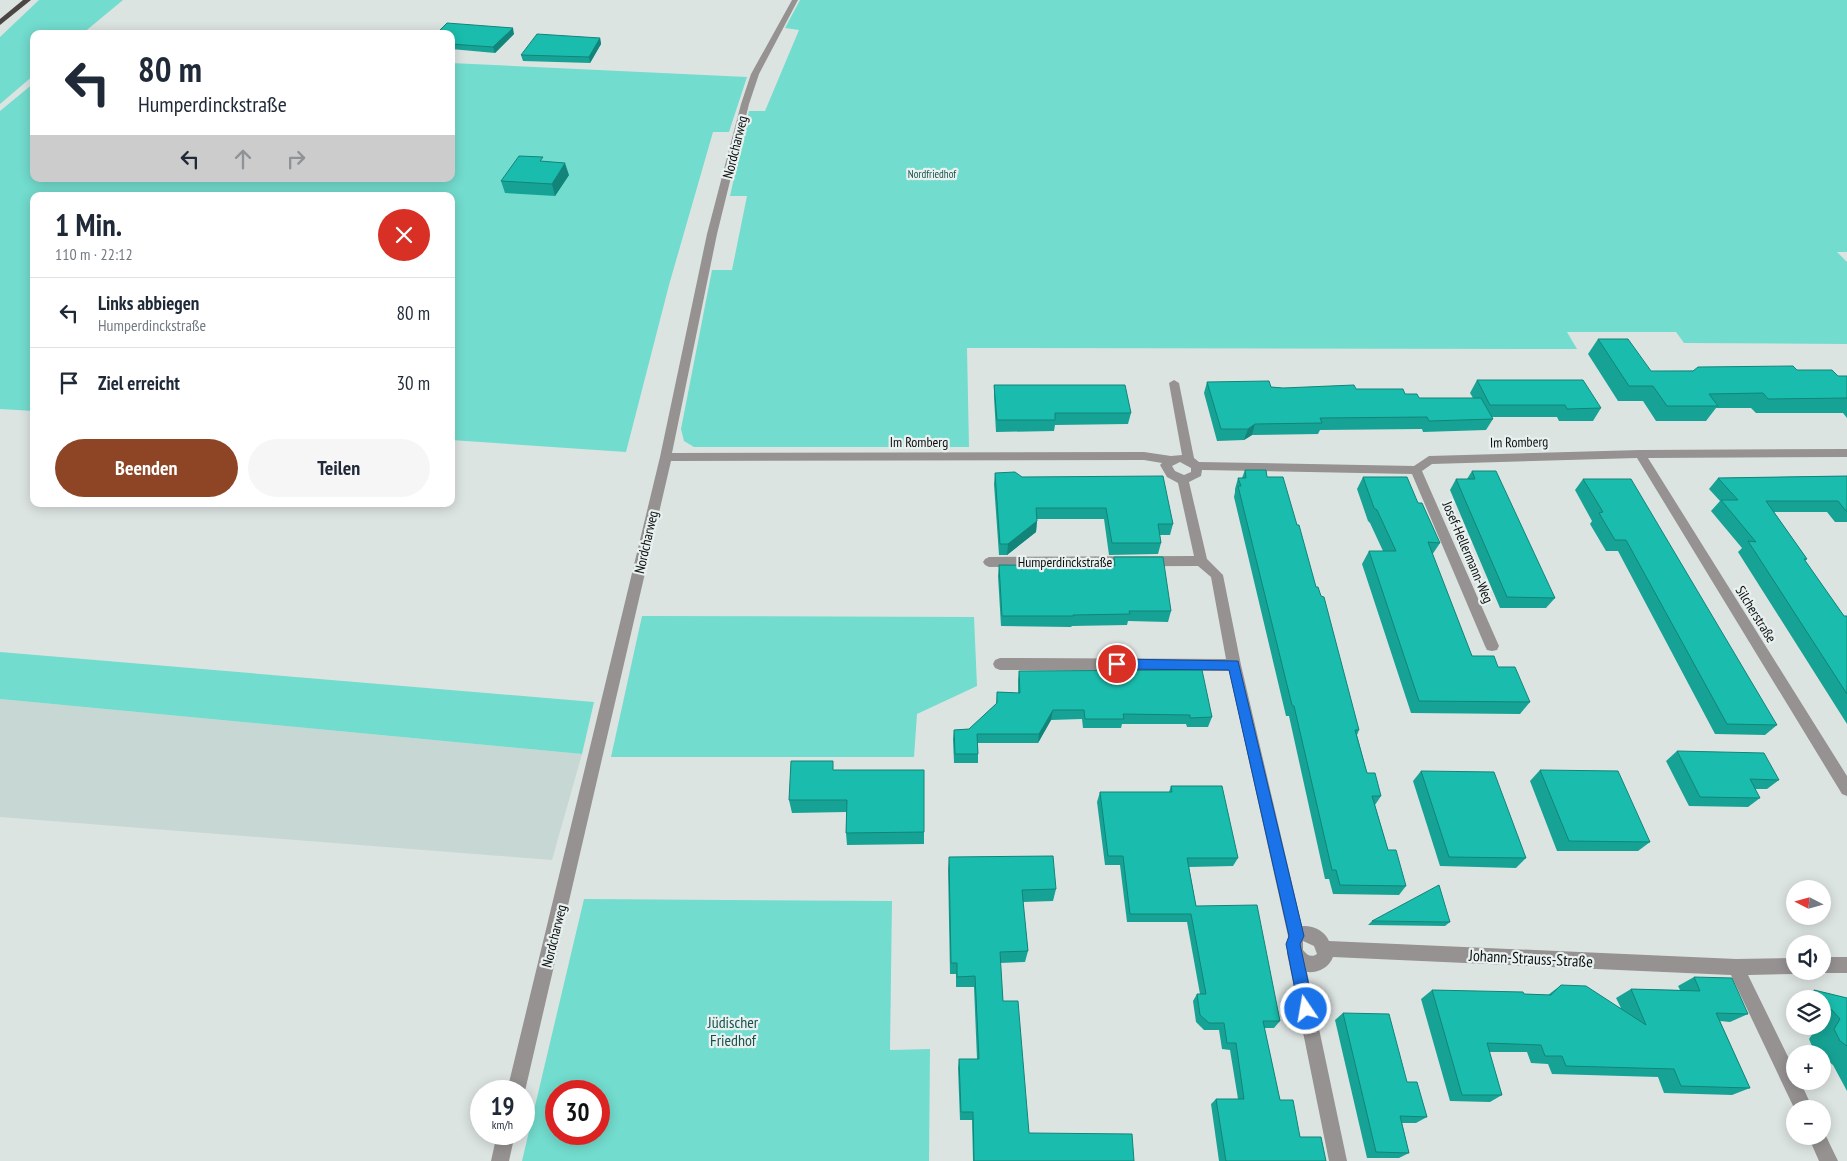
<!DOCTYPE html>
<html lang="de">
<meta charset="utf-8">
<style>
:root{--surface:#fff;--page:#f6f6f7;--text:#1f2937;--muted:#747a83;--line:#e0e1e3;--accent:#8d4525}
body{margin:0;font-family:"PT Sans Narrow",sans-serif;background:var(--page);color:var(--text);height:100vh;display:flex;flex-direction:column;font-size:19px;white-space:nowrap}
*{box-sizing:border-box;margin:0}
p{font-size:16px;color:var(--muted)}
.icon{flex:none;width:28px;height:28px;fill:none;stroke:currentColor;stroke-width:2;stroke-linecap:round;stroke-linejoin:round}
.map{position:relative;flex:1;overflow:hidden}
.drawer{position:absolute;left:30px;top:192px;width:425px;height:315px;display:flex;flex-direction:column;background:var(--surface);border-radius:10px;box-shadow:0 2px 12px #0003}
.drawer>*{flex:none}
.banner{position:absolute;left:30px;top:30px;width:425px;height:152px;border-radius:10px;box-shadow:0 2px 12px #0003;background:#fff;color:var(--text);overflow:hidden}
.needle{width:32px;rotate:276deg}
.buttons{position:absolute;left:1786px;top:880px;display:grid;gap:10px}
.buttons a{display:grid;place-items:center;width:45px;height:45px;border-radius:50%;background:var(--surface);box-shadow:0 2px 12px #0003;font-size:25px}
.speed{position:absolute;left:470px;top:1080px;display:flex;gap:10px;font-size:25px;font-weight:700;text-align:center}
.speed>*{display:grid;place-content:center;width:65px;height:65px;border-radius:50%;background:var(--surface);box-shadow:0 2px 12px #0003;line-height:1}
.speed small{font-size:12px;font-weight:400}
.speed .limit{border:8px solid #d22;background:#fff;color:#111}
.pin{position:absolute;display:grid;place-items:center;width:42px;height:42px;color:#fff;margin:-21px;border:2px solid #fff;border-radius:50%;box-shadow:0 1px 5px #0007}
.me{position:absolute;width:55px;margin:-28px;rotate:348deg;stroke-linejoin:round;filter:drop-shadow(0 0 4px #0008)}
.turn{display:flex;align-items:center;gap:18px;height:105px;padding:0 25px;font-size:22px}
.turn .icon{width:65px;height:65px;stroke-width:2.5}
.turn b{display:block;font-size:35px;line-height:42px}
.lanes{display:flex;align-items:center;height:48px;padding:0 25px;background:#0003;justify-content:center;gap:25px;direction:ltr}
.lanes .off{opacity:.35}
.round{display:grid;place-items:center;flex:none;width:52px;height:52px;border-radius:26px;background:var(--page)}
.summary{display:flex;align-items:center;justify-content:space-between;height:85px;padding:0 25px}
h1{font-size:30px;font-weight:600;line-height:38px}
.button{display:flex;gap:10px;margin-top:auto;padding:10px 25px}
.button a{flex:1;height:58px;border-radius:30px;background:var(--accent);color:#fff;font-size:20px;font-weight:600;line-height:58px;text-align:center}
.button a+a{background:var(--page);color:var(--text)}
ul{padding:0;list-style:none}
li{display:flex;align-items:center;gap:15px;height:70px;padding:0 25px;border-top:1px solid var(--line)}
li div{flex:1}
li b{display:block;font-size:19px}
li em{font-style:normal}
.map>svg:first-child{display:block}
.built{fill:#c7d7d4}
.green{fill:#72dcce;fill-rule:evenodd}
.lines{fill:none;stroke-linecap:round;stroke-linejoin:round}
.minor{fill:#959291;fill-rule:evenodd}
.trunk{fill:#4b4644;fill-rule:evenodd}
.wall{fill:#16a395}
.shaded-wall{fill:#128479}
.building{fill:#1abdad;stroke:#128479}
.route{fill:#1a73e8;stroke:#114b97}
.labels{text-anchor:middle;stroke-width:4.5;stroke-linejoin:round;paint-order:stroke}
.far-park-label{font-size:11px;fill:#17534c;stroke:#e9f1f0}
.street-label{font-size:14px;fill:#0d100f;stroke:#e9f1f0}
.near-street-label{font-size:16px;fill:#0d100f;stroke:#e9f1f0}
.near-park-label{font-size:16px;fill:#17534c;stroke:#e9f1f0}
</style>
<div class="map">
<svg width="1847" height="1161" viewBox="0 0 1847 1161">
<rect width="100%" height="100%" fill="#dce4e2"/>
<!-- built -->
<polygon class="built" points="0,699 582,754 552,860 0,817"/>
<!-- green -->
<g class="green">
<polygon points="39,0 123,0 82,34 34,34 34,75 0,104 0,37"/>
<polygon points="800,0 1847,0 1847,252 1837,252 1847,262 1847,344 1684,343 1676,332 1567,332 1577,349 967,348 969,447 694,447 684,441 681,429 712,270 732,270 747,196 730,196 749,111 765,111 799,30 785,28"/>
<polygon points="451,63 747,77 729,132 713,132 669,285 626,452 451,440 451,196 34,196 34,411 0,409 0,111 34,83 34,179 451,179"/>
<polygon points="642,616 974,617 977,686 917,714 914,757 611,757"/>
<polygon points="0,652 594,702 582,754 0,699"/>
<path d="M584,899L892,901L890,1050L930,1049L929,1161H522ZM599,1091V1134H556V1091Z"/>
</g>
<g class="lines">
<!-- minor -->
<g class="minor">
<path d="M792,0H798L759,74L749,104L717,234L672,453L1144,452L1171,456L1182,455L1169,383L1174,380L1179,383L1194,458L1199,462L1414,466L1429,456L1640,450L1847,449V457L1648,458L1847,776V796L1842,794L1637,458L1432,464L1422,471L1499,646L1497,650L1492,651L1487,650L1485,646L1412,474L1202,470L1201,476L1189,482L1207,559L1223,575L1241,665L1302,926C1313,925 1325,931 1329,941L1736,959L1795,958V971H1801L1795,974L1748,975L1795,1071V1081H1800L1813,1109L1795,1110L1731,975L1333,957C1329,968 1318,973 1307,972L1347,1161H1329L1287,953L1288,936L1229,671L1000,670L995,668L993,664L995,660L1000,658L1226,659L1211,577L1198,566L989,567L985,565L983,562L985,559L989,557L1194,556L1178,483L1167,477L1160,465L1162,463L1144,460L671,461L525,1091L524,1093V1091H507L660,457L707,234L741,104L751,74ZM1180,462L1191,468V472L1184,475L1175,471L1172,466ZM1303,941L1314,946L1317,954C1311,958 1307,955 1303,950Z"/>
<polygon points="1822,957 1847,957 1847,973 1822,973 1817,971 1822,971"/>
<polygon points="1822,1129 1823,1130 1838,1161 1819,1161 1808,1136 1822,1136"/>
<polygon points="497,1134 515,1134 509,1161 491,1161"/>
</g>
<!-- trunk -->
<polygon class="trunk" points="23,0 31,0 0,25 0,19"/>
</g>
<!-- wall -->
<g class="wall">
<polygon points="451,34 514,34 495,53 451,49"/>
<polygon points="600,38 601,44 590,63 523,61 521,55"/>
<polygon points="569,175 555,196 505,193 501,181"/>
<polygon points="1598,339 1651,371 1797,370 1838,376 1847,376 1847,418 1843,413 1756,413 1751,408 1716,408 1706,421 1656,421 1643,401 1618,401 1588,354"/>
<polygon points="1477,380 1601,408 1593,421 1559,421 1557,417 1492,417 1493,419 1486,430 1423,432 1422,429 1320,430 1318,434 1252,435 1244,440 1217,441 1204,393 1207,382 1283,388 1356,389 1405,394 1419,398 1473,398 1470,393"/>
<polygon points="994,385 1131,413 1128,424 1055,425 1054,431 996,432 994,397"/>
<polygon points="1245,470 1267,477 1297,525 1316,587 1359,730 1357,735 1367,773 1381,796 1375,805 1388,850 1406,886 1399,895 1333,894 1329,879 1325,879 1289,716 1286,716 1234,497 1235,492 1235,489 1238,478 1242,478"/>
<polygon points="1472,471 1555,598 1546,608 1500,608 1450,490 1456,479 1467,479"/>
<polygon points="995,473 1022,477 1173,524 1170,535 1160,535 1161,543 1158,554 1109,555 1104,519 1037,519 1036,532 1007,555 999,555 994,484"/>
<polygon points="1847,476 1847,522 1835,522 1827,512 1774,512 1807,559 1805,561 1844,616 1847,616 1847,724 1738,552 1742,548 1711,511 1720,501 1709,489 1718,478"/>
<polygon points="1363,477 1418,503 1440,543 1432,555 1472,656 1498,667 1530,702 1520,714 1411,713 1362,564 1369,551 1383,551 1370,523 1368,521 1357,489"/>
<polygon points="1583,479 1777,725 1765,735 1715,734 1618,551 1606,551 1590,524 1592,521 1575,490"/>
<polygon points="1114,557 1171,611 1168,622 1128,621 1127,625 1072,626 1071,627 1001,626 998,576 999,565 1112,565"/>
<polygon points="1019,671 1212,717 1208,727 1187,727 1186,724 1122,724 1121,728 1083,728 1082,719 1051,720 1038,743 978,743 978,763 954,763 953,739 954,730 969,729 996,704 997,692 1018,693 1018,680"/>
<polygon points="1677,751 1779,780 1767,789 1755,789 1760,798 1748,807 1689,806 1666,761"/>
<polygon points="835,770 924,770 924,844 847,845 846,833 846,812 792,813 789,800"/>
<polygon points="1540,770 1650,842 1638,851 1557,851 1530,781"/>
<polygon points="1421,771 1526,858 1516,868 1440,866 1413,781"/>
<polygon points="1171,786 1238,858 1233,866 1189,867 1196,906 1280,1021 1274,1028 1264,1028 1280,1100 1300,1137 1326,1161 1219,1161 1211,1104 1216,1099 1238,1099 1230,1050 1222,1049 1219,1030 1204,1030 1196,1022 1193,1001 1197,994 1200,994 1187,922 1127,922 1120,865 1105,865 1097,802 1100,792 1169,792"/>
<polygon points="949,857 1056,889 1053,901 1023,902 1028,951 1025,962 1000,963 1003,1001 1029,1133 1134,1161 973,1161 972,1120 960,1120 958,1068 959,1059 977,1059 974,987 956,987 956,974 950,974 948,869"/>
<polygon points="1372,921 1450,922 1445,926 1368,925"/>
<polygon points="1694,977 1748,1014 1730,1022 1720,1021 1750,1088 1732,1095 1664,1093 1658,1077 1552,1074 1548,1064 1531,1063 1527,1052 1489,1052 1502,1095 1490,1102 1450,1101 1421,999 1432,990 1548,995 1561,985 1621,1008 1616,998 1631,989 1680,990 1678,986"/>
<polygon points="1814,990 1847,998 1847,1091 1833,1065 1822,1057 1822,1054 1818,1054 1814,1051 1809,1039 1815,1030 1812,1026 1822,1026 1822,999 1795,999"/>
<polygon points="1795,999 1795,1006 1790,1001"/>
<polygon points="1343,1013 1407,1082 1427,1117 1416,1123 1402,1123 1409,1153 1399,1158 1367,1158 1335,1020"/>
</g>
<!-- shaded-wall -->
<g class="shaded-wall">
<polygon points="513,28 514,34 495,53 493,47"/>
<polygon points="600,38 601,44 590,63 589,57"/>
<polygon points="565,163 569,175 555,196 552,184"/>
<polygon points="1255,424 1252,435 1244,440 1248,429"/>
<polygon points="1037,521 1036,532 1007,555 1008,544"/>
<polygon points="1053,710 1051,720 1038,743 1039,734"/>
</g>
<!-- building -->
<g class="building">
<polygon points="447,23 513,28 493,47 451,44 451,34 436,34"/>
<polygon points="537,34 600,38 589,57 521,55"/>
<polygon points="519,156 543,157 540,161 565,163 552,184 501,181"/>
<polygon points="1598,339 1628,339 1651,371 1693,371 1698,367 1793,366 1797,370 1832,370 1838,376 1847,376 1847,398 1768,399 1763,393 1709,394 1718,406 1667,406 1653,386 1629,386"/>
<polygon points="1477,380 1583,380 1601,408 1567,409 1565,405 1490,405"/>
<polygon points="1269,381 1271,387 1283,388 1354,385 1356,389 1403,389 1405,394 1417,394 1419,398 1481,398 1493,419 1429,421 1427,417 1320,418 1322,423 1255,424 1248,429 1221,429 1207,382"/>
<polygon points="994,385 1125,385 1131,413 1055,413 1055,420 997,420"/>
<polygon points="1245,470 1266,470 1267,477 1283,477 1297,525 1299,525 1316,587 1318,587 1321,596 1324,597 1359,730 1355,730 1367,773 1375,773 1381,796 1372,796 1388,850 1396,850 1406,886 1340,885 1336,870 1332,870 1294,706 1292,705 1238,486 1241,486 1238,478 1246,478"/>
<polygon points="1472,471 1496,471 1555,598 1507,597 1456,479 1475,479"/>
<polygon points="1015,472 1022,477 1163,476 1173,524 1158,524 1161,543 1112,543 1106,508 1036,508 1037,521 1008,544 1000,544 995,473"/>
<polygon points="1847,476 1847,511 1846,511 1838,501 1766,501 1807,559 1804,559 1844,616 1847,616 1847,694 1748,541 1756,542 1721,500 1738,500 1718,478"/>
<polygon points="1363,477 1407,477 1418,503 1422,503 1440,543 1428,542 1472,656 1494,656 1498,667 1515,667 1530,702 1419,701 1369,551 1396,551 1377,510 1374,508"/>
<polygon points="1583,479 1631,479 1777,725 1727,724 1626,540 1615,540 1599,513 1603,512"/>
<polygon points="1114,557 1163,557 1171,611 1129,611 1130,614 1073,615 1073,616 1002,616 999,565 1115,566"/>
<polygon points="1202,670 1212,717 1190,718 1190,715 1123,714 1124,719 1085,719 1084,710 1053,710 1039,734 977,734 978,754 955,754 954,730 969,729 997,703 997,692 1020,693 1019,671"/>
<polygon points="1677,751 1764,753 1779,780 1750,779 1760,798 1700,797"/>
<polygon points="791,761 833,761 833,770 924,770 924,832 846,833 847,800 789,800"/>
<polygon points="1540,770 1618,771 1650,842 1569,841"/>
<polygon points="1421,771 1494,772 1526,858 1449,857"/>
<polygon points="1171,786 1222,786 1238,858 1187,858 1196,906 1257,905 1280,1021 1263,1021 1280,1100 1293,1100 1300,1137 1321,1137 1326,1161 1226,1161 1216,1099 1244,1099 1236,1043 1227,1043 1224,1023 1209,1023 1200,1015 1197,994 1206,994 1191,914 1130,914 1123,856 1108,856 1100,792 1172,792"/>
<polygon points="1053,856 1056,889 1022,890 1028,951 1000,952 1003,1001 1018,1001 1029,1133 1132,1134 1134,1161 974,1161 973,1112 961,1112 959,1059 979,1059 975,976 957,977 957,963 951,963 949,857"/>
<polygon points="1439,885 1450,922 1372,921"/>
<polygon points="1694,977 1732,978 1748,1014 1716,1013 1750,1088 1681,1086 1674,1069 1566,1066 1562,1056 1545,1056 1541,1045 1487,1043 1502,1095 1462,1095 1432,990 1523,992 1524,994 1551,995 1561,985 1586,986 1646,1025 1631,989 1700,991"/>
<polygon points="1814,990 1847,998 1847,1046 1840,1041 1834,1029 1840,1019"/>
<polygon points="1343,1013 1389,1014 1407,1082 1417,1082 1427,1117 1400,1116 1409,1153 1376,1152"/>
</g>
<!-- route -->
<polygon class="route" points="1117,659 1238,661 1304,936 1300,944 1314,1009 1312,1014 1306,1016 1301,1014 1299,1009 1286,944 1289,936 1229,670 1117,669 1113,668 1111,664 1113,661"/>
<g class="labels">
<!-- far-park labels -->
<g class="far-park-label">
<text x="932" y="178">Nordfriedhof</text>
</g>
<!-- street labels -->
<g class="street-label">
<text transform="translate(735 147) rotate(-76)" y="5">Nordcharweg</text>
<text x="919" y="447">Im Romberg</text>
<text transform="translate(1519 442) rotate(-1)" y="5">Im Romberg</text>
<text transform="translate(646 542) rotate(-77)" y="5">Nordcharweg</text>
<text transform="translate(1468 552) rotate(67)" y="5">Josef-Hellermann-Weg</text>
<text x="1065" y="567">Humperdinckstraße</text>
<text transform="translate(1756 614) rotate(58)" y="5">Silcherstraße</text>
<text transform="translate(554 936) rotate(-76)" y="5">Nordcharweg</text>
</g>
<!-- near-street labels -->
<g class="near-street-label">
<text transform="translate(1531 958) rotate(3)" y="6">Johann-Strauss-Straße</text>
</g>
<!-- near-park labels -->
<g class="near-park-label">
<text x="733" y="1028">Jüdischer<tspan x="733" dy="18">Friedhof</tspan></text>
</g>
</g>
</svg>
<div class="buttons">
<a><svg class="needle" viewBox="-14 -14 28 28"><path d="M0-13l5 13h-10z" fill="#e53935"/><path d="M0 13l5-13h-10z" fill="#747a83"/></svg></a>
<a><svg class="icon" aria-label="sound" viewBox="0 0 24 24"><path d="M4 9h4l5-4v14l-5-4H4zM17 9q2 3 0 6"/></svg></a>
<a><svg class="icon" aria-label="layers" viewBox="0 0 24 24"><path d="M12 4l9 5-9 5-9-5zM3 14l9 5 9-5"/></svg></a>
<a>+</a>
<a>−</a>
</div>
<div class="speed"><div>19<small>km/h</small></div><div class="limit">30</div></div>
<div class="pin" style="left:1117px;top:664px;background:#d93025"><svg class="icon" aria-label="arrive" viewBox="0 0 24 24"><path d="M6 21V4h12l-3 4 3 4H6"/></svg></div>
<svg class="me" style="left:1306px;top:1009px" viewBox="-20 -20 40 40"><circle r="17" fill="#1a73e8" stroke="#fff" stroke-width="3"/><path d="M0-11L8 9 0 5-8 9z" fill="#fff"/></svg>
<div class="banner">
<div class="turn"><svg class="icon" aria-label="left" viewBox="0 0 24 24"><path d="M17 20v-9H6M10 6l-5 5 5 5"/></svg><div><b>80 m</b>Humperdinckstraße</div></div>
<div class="lanes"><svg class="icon" aria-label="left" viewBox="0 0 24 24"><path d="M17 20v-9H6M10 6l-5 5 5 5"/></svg><svg class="icon off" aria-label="ahead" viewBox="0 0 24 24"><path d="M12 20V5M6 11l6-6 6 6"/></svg><svg class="icon off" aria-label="right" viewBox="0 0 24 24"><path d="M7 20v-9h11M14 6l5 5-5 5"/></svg></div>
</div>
<section class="drawer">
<div class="summary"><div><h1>1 Min.</h1><p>110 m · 22:12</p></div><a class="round" style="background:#d93025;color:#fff"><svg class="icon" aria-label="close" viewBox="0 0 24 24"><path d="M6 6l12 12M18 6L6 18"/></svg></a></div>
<ul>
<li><svg class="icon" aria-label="left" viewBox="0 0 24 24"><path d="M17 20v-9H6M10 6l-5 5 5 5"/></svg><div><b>Links abbiegen</b><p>Humperdinckstraße</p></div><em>80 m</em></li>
<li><svg class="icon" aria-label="arrive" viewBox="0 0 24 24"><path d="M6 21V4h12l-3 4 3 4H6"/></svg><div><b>Ziel erreicht</b></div><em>30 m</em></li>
</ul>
<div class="button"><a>Beenden</a><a>Teilen</a></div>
</section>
</div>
